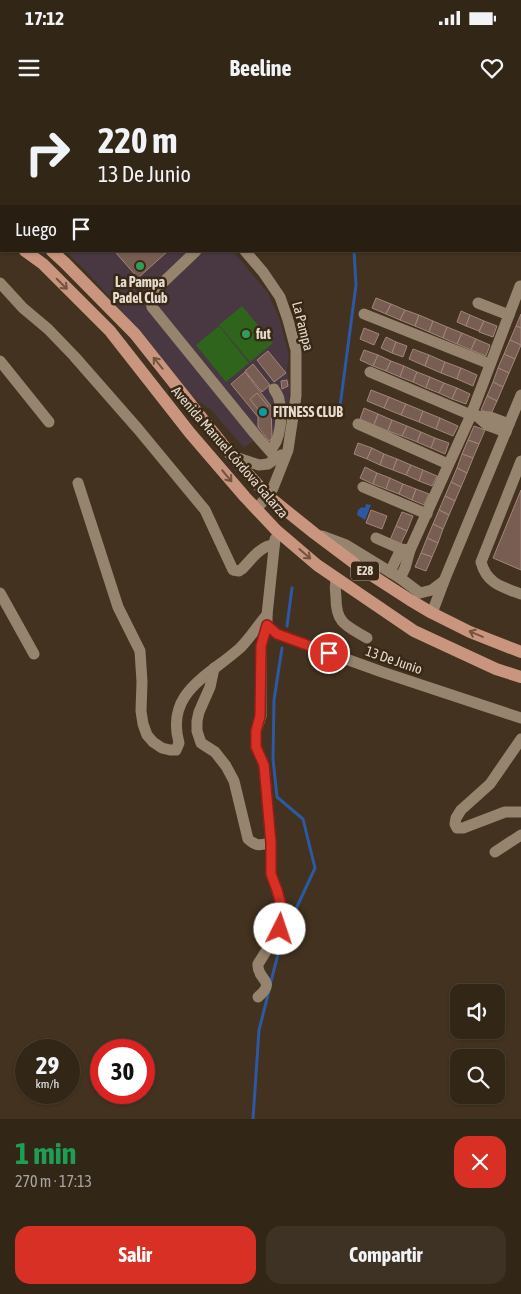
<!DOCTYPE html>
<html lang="es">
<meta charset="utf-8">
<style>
:root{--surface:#322617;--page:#3d3224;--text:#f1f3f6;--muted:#a8a5a1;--line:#4d4336;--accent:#d93025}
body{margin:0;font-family:"Asap Condensed",sans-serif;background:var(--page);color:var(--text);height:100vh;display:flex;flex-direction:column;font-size:19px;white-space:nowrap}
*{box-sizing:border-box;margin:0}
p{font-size:16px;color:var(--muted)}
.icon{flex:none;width:28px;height:28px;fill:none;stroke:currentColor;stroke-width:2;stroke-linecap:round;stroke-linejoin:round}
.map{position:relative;height:1019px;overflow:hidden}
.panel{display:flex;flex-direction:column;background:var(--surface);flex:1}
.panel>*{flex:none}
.guide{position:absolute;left:0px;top:0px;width:521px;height:152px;box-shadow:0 1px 4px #0004,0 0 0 1px var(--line);background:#322617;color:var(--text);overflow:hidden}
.tools{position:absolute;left:450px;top:884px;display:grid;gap:10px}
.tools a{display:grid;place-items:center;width:55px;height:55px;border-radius:10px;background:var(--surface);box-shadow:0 1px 4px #0004,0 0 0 1px var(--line);font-size:25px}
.speed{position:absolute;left:15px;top:939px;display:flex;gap:10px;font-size:25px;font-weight:700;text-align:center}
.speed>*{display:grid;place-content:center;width:65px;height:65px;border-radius:50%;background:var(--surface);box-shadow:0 1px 4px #0004,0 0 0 1px var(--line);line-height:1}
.speed small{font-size:12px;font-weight:400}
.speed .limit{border:8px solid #d22;background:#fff;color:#111}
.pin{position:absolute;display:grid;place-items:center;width:42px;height:42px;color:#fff;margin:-21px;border:2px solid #fff;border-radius:50%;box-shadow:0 1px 5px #0007}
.me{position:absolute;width:55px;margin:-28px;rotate:4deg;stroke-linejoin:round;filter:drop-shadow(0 0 4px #0008)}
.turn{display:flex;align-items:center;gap:18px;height:105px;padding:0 15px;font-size:22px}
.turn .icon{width:65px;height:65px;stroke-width:2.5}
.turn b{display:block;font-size:35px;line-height:42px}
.then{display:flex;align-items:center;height:48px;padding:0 15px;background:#0003;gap:10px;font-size:19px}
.round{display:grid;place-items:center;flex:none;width:52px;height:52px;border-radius:15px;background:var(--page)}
.head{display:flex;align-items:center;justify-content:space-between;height:85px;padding:0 15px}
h1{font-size:30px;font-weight:700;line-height:38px;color:#1e9e55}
.primary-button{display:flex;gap:10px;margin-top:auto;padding:10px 15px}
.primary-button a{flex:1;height:58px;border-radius:15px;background:var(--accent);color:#fff;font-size:20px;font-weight:700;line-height:58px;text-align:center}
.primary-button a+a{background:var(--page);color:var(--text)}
.status{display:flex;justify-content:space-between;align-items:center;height:35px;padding:0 25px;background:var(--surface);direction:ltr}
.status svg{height:14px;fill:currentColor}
header{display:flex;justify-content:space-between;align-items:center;height:65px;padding:0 15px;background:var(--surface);font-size:22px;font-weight:700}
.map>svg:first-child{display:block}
.commercial{fill:#493741}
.green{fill:#2f641d}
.water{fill:#2c59a2}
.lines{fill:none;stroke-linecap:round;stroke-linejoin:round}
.stream{stroke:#2c59a2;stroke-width:3}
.building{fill:#785d52;stroke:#a28579}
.minor{stroke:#97846e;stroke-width:11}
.major{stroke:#ca957e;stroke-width:12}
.oneway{stroke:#72543f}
.route-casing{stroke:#8d1f18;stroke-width:12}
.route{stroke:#d93025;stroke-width:9}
.leisure-dot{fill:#2e9e5b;stroke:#382815;stroke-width:2}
.culture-dot{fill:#0f9aa8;stroke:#382815;stroke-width:2}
.labels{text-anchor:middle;stroke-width:5;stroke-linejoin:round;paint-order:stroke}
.shield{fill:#382815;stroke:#b2a597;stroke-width:1}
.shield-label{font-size:12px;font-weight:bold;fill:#e6dbcf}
.poi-label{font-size:14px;font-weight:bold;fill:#e6dbcf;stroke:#382815;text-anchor:start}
.street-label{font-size:14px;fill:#e6dbcf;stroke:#382815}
</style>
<div class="status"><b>17:12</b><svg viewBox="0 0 49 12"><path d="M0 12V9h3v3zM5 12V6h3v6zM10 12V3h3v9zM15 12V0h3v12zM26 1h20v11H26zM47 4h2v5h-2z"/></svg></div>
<header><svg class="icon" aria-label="menu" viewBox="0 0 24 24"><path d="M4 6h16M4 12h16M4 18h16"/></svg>Beeline<svg class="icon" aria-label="heart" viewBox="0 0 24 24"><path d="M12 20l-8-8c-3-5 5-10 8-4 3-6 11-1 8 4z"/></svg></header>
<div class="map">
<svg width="521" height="1019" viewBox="0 0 521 1019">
<rect width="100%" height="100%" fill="#43321f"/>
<!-- commercial -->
<polygon class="commercial" points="65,151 233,151 268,193 280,220 289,255 287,270 290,287 289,300 287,310 284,314 278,348 255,340 244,348 211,310 194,298 119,208 85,170"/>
<!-- green -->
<g class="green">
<polygon points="242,206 273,243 250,262 219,225"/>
<polygon points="219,226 249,263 226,282 196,245"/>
</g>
<!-- water -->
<polygon class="water" points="366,404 371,405 365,420 357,415 358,410 362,407 365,408"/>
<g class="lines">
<!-- stream -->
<g class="stream">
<polyline points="363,1 364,0"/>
<polyline points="339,314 356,185 354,151"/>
<polyline points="287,526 292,488"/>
<polyline points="270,885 282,839 315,768 303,719 277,697 273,659 274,600 282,548"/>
<polyline points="253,1019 259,930 269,891"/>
</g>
</g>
<!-- building -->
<g class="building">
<polygon points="119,151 168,151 138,178 116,153"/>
<polygon points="376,198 391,204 386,214 372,208"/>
<polygon points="391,204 405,210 400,220 386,214"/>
<polygon points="405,210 419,215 415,226 400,220"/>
<polygon points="461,211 470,215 466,226 457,222"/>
<polygon points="521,214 521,228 516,226"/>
<polygon points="419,215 433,221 429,232 415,226"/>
<polygon points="470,215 484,221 479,231 466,226"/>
<polygon points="433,221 447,227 443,238 429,232"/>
<polygon points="484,221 497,226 493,237 479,232"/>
<polygon points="516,226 521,228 521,245 510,240"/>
<polygon points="447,227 462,233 457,244 443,238"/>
<polygon points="364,228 379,234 374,245 360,239"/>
<polygon points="462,233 476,239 471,250 457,244"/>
<polygon points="386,237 396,242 392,253 381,248"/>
<polygon points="476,239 490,245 486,256 471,250"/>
<polygon points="510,240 521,245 515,259 504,254"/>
<polygon points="396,242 407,246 403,257 392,253"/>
<polygon points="413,249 429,255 425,266 409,259"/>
<polygon points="364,250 378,255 373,266 360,260"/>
<polygon points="268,251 286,273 274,282 257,260"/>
<polygon points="504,254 515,259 509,273 498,268"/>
<polygon points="378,255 391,261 386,271 373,266"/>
<polygon points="429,255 445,262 441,273 425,266"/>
<polygon points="391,261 404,266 400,277 386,271"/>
<polygon points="445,262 461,268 457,279 441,273"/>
<polygon points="253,264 270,285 262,292 245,271"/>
<polygon points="404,266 417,272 413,282 400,277"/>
<polygon points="461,268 477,275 473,286 457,279"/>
<polygon points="498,268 509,273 503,287 493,282"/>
<polygon points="245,272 271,306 272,338 269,341 258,327 258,317 231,284"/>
<polygon points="417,272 430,277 426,288 413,282"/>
<polygon points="430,277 444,283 439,293 426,288"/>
<polygon points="287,280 288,286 282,289 281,281"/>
<polygon points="493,282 503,287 497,301 487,296"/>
<polygon points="444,283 457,288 452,299 439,293"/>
<polygon points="457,288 470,294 466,304 452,299"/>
<polygon points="371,290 389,297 384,308 367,301"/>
<polygon points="257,293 268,306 260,312 250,299"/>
<polygon points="487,296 497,301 491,314 481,310"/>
<polygon points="389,297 406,304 401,315 384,308"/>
<polygon points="406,304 423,311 419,322 401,315"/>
<polygon points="364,308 378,314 374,325 360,319"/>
<polygon points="423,311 440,318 436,329 419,322"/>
<polygon points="378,314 392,320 388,331 374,325"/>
<polygon points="440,318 458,326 453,336 436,329"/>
<polygon points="392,320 407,326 402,336 388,331"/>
<polygon points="407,326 421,332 417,342 402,336"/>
<polygon points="474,326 485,330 479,344 468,340"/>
<polygon points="421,332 435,338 431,348 417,342"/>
<polygon points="435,338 449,343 445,354 431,348"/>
<polygon points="468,340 479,344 473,358 462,354"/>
<polygon points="358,343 372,348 367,359 354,354"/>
<polygon points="372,348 384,354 380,365 367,359"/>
<polygon points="384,354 397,359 393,370 380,365"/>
<polygon points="462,354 473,358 467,373 457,368"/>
<polygon points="397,359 411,365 406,375 393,370"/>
<polygon points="411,365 423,370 419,381 406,375"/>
<polygon points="365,367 377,373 373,384 360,378"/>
<polygon points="457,368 467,373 461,387 451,382"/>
<polygon points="423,370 437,376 432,386 419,381"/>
<polygon points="377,373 390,378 386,389 373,384"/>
<polygon points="390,378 403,384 399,394 386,389"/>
<polygon points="451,382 461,387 455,401 445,396"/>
<polygon points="403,384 416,389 412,400 399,394"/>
<polygon points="416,389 429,394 424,405 412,400"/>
<polygon points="521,390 521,470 493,458"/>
<polygon points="445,396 455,401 449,415 439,410"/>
<polygon points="371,410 387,416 382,429 366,423"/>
<polygon points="439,410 449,415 443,429 433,424"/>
<polygon points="402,412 413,416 407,431 396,426"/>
<polygon points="433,424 443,429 438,443 427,438"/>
<polygon points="396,426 407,431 400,445 390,440"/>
<polygon points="427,438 438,443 432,457 421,453"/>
<polygon points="421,453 432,457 426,471 415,467"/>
</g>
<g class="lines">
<!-- minor -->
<g class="minor">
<polyline points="144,0 159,0"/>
<polyline points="349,0 349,1"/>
<polyline points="520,7 521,7"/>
<polyline points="520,39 521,39"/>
<polyline points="0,76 1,78 0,84"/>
<polyline points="520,90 521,89"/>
<polyline points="196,151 153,192 151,200 152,207 255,334 276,358"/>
<polyline points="245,151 263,172 280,197 288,220 296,250 296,296 288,350 273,388 268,396 256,409"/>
<path d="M0,183L23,208L48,229L74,256L138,329L205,410L233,470L239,471L242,469C251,460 261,445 274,445"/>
<polyline points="478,203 509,215"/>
<polyline points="364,214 490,264"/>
<polyline points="0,261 49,322"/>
<polyline points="370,272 471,315 477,316 490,317 509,324"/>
<polyline points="477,316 487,325 506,332"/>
<polyline points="358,324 448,364"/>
<path d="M270,350C281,341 283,313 279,300C279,296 276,293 274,289"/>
<polyline points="232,356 259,365 268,364 281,355"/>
<path d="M521,361L481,462C487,484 502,487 521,494"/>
<path d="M78,383L118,507L140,551L142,582L141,611L143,624L147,635L153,642L162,648L170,650H176L179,643C165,592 209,576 240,548C250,538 258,525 267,515"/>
<polyline points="363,387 427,414"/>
<polyline points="322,436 346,445 400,478 420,493 432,490 444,481"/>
<polyline points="376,438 401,449 410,450"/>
<polyline points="275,439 267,515 267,525 277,534 382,572 521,618"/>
<polyline points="390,472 401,449"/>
<path d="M336,478C335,485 335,491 336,498C336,524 347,526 367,538"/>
<polyline points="400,478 405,468 410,450 471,315 520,186"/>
<polyline points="0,493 34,554"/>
<polyline points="432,513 444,481 521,295"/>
<path d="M214,568L210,587L199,612L197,621V631L201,643L215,652L226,666L234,681L248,739C257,747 260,745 271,743"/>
<polyline points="521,639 490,684 461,710 456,718 455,724 457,728 463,728 505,712 521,712"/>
<polyline points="495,752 521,735"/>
<path d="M258,897C278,880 256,880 258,864L280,829L284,816L277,790L271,774V743L264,665L256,647V631L261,616V546L267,525"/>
</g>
<!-- major -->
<g class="major">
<polyline points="0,108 1,109"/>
<polyline points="0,132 1,133"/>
<polyline points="25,151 43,164 110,231 190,333 245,397 276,430 317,465 414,531 496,569 521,577"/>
<polyline points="52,151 65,163 135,234 232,356 268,396 314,433 362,469 410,500 432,513 470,532 521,552"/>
</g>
</g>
<!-- one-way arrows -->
<defs><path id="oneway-shaft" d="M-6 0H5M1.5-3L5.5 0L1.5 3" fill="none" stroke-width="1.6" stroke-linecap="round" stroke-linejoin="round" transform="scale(1.25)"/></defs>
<g class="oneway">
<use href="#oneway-shaft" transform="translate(62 184) rotate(45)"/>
<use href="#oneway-shaft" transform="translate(158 263) rotate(-129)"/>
<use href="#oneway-shaft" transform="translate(227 376) rotate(50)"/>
<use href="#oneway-shaft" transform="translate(305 454) rotate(41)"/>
<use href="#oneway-shaft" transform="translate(476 534) rotate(-157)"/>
</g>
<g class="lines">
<!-- route casing -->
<g class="route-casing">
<polyline id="route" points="280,829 284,816 277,790 271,774 271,743 264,665 256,647 256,631 260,616 261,546 267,525 277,534 329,553"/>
</g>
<!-- route -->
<use href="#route" class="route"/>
</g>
<!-- markers -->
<g class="leisure-dot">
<circle cx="140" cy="166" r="5"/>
<circle cx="246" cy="234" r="5"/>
</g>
<circle class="culture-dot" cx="263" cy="312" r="5"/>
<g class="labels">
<!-- shield labels -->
<rect class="shield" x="351" y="461.5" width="28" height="19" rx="4"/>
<g class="shield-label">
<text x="365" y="475">E28</text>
</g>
<!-- poi labels -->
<g class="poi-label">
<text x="140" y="187" text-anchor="middle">La Pampa<tspan x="140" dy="16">Padel Club</tspan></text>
<text x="256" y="239">fut</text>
<text x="273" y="317">FITNESS CLUB</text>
</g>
<!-- street labels -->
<g class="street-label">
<text transform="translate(303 226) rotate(76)" y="5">La Pampa</text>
<text transform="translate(230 352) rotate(49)" y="5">Avenida Manuel Córdova Galarza</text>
<text transform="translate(394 560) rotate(19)" y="5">13 De Junio</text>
</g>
</g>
</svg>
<div class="tools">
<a><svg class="icon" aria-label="sound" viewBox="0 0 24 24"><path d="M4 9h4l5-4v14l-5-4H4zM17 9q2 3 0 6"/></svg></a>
<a><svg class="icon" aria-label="search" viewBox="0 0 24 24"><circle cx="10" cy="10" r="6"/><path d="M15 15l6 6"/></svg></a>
</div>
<div class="speed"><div>29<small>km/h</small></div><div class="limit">30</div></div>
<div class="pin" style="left:329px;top:553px;background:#d93025"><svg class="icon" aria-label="arrive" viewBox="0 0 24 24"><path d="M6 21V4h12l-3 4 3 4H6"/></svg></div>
<svg class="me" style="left:280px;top:829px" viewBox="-20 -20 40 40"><circle r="19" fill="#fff"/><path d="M0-13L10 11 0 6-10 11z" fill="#d93025"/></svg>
<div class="guide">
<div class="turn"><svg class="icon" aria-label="right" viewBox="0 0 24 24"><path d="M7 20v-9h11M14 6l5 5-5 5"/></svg><div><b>220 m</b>13 De Junio</div></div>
<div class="then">Luego<svg class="icon" aria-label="arrive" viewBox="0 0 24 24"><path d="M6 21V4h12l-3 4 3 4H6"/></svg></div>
</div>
</div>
<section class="panel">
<div class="head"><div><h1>1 min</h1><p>270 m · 17:13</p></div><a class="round" style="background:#d93025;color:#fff"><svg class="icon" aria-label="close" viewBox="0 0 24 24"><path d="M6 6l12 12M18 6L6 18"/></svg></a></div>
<div class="primary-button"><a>Salir</a><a>Compartir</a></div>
</section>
